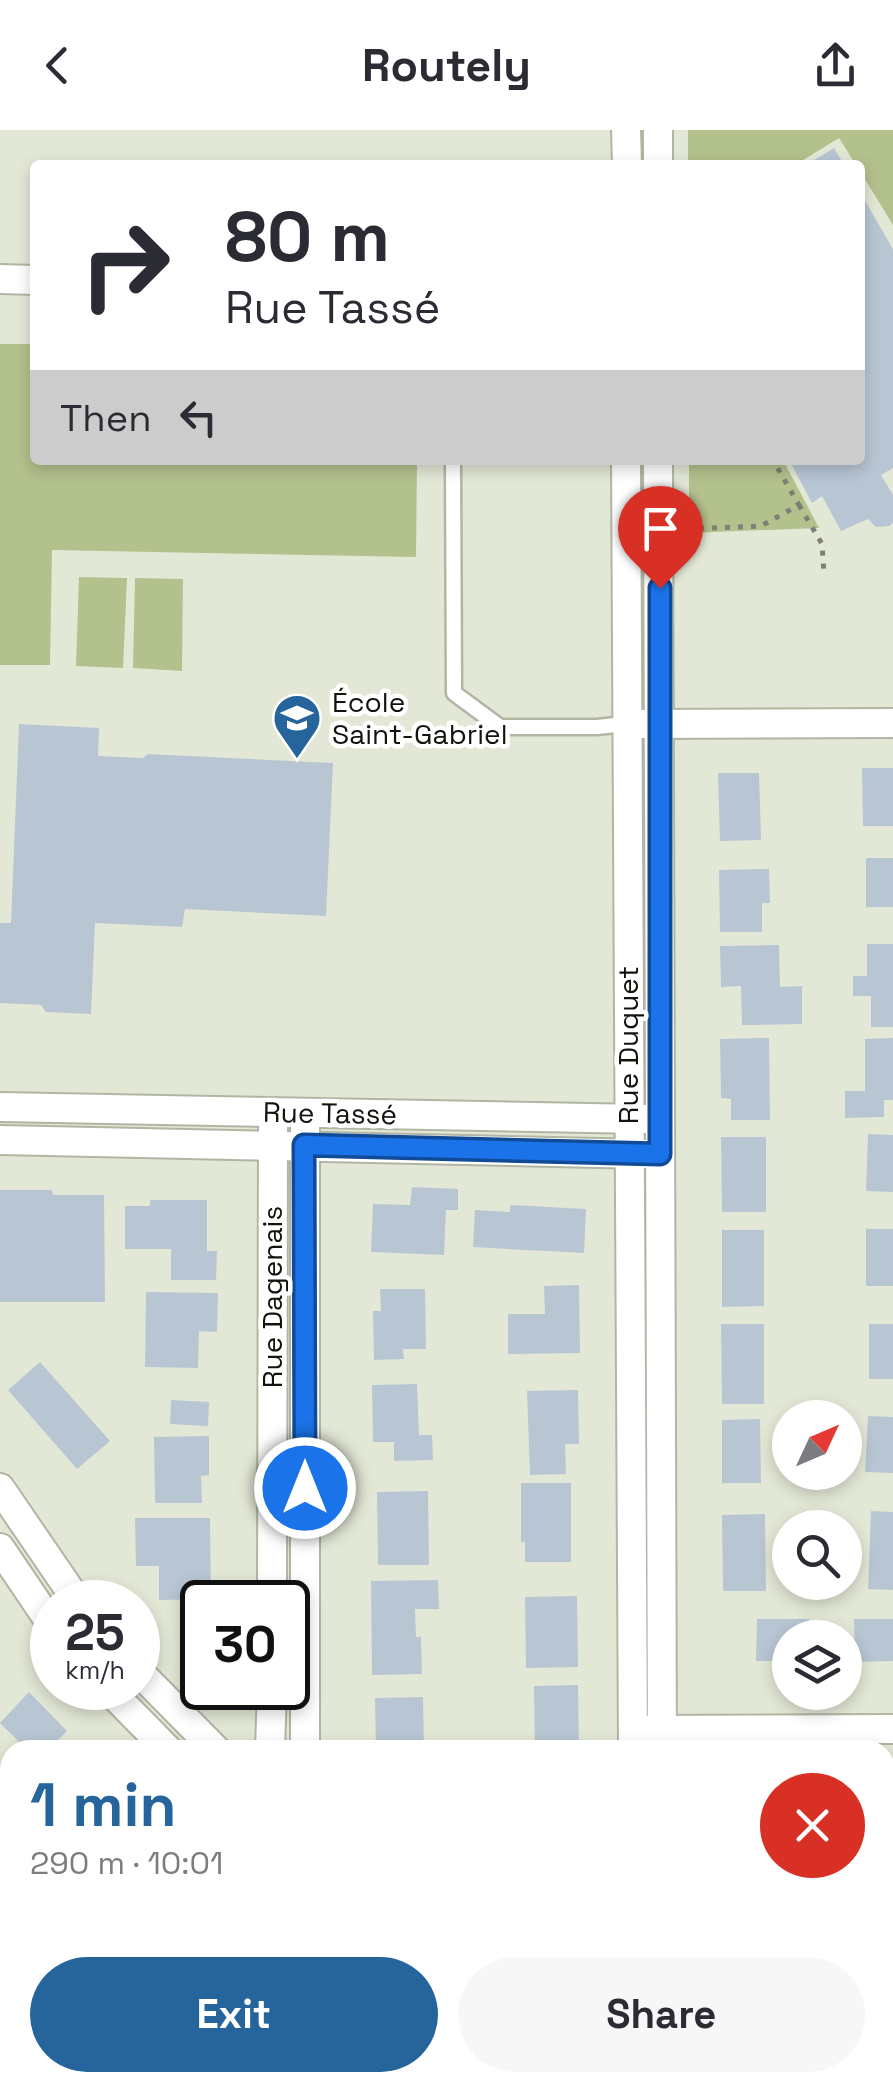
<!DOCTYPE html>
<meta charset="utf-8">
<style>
:root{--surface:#fff;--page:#f7f7f7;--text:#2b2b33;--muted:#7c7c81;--accent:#26659b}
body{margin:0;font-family:"Space Grotesk",sans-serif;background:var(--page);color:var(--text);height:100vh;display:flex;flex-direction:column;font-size:38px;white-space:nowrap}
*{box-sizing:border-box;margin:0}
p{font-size:32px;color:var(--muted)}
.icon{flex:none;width:55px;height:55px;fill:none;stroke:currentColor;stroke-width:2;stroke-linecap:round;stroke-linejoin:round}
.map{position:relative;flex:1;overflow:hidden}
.sheet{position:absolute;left:0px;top:1610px;width:895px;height:352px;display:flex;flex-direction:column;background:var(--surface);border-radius:30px 30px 0 0;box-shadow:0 5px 15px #0003}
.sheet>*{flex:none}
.top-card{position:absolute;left:30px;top:30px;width:835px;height:305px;border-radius:10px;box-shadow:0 5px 15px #0003;background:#fff;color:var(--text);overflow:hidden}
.needle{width:65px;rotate:46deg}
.buttons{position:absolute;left:772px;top:1270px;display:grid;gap:20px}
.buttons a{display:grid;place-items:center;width:90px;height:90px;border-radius:50%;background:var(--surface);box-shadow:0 5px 15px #0003;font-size:50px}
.speed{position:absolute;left:30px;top:1450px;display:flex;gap:20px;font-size:50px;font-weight:700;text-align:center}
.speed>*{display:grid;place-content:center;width:130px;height:130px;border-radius:50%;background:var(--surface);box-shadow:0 5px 15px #0003;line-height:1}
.speed small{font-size:25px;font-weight:400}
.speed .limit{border:5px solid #111;border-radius:15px;background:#fff;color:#111}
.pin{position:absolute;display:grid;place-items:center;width:85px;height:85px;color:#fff;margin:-102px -42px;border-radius:50% 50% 50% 0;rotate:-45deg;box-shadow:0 0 10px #0007}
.pin .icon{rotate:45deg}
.me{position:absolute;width:110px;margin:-55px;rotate:0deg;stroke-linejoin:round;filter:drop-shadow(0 0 8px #0008)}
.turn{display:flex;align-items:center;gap:35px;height:210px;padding:0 30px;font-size:45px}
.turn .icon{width:130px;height:130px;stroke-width:2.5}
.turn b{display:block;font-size:70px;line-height:85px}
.then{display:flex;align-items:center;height:95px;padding:0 30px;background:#0003;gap:20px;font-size:38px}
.round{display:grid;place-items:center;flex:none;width:105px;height:105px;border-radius:52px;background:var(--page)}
.summary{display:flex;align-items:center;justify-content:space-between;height:170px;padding:0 30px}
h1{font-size:60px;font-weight:800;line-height:75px;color:var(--accent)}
.primary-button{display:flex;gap:20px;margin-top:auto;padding:20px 30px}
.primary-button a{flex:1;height:115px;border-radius:60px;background:var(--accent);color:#fff;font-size:40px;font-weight:800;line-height:115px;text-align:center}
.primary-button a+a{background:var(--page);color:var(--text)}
header{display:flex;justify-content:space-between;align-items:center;height:130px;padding:0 30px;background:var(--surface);font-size:45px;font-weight:800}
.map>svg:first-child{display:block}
.green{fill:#b3c18d}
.building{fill:#b8c6d4}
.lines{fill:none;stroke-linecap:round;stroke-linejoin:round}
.lane-casing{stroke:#b1b6a4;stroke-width:19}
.street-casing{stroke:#b1b6a4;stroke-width:32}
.secondary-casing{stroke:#b1b6a4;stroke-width:42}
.path{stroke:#7d8074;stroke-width:5;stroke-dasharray:5 8;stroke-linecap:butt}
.lane{stroke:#fff;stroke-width:14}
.street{stroke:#fff;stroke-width:28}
.secondary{stroke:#fff;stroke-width:38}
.route-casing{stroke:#114b97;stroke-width:25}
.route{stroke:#1a73e8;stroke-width:18}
.labels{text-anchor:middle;stroke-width:9;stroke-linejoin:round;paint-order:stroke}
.poi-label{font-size:28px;fill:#11130d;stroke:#fff;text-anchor:start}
.street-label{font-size:28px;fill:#11130d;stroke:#fff}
</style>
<header><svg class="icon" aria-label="back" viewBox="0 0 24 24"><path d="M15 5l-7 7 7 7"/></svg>Routely<svg class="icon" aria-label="share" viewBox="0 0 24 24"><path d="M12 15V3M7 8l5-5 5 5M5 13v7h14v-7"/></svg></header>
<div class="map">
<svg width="893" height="1962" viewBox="0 0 893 1962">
<rect width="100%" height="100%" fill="#e3e8d6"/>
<!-- green -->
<g class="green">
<polygon points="688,0 893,0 893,95 860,41 860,35 856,35 839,8 795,35 688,35"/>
<polygon points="0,214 35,214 35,330 417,330 416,427 52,420 50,535 0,535"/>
<polygon points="689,330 783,330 819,398 689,403"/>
<polygon points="79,447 127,448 123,538 76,536"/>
<polygon points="135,448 183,449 182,541 133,538"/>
</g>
<!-- building -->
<g class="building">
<polygon points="834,18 844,35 806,35"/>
<polygon points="860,62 893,119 893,338 881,345 893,365 893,392 890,396 876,397 868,389 841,401 822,366 812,373 789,330 860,330"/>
<polygon points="19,594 99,598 98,626 143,628 148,624 333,633 326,786 185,779 182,797 95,793 91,884 46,882 41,875 0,873 0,793 11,793"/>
<polygon points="862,638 893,638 893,696 863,696"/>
<polygon points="718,643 759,643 761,710 720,711"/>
<rect x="866" y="728" width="27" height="49"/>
<polygon points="769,739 770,773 762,773 762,802 720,802 719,740"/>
<polygon points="867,814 893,814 893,897 871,897 871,866 853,866 853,846 867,846"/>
<polygon points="779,815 780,857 802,856 802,894 742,895 741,856 721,857 720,816"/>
<polygon points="769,908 770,990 731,990 731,969 721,968 720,909"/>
<polygon points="893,908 893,970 884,970 884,987 845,988 845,961 865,961 865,909"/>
<polygon points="868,1004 893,1005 893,1062 866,1061"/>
<polygon points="721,1007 766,1007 766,1082 722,1082"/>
<polygon points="412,1057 458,1059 458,1080 446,1080 444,1125 371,1122 373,1074 410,1075"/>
<polygon points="0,1060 52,1060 53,1065 104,1065 105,1172 0,1172"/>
<polygon points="150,1070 207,1070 207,1121 217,1121 216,1150 171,1150 171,1119 125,1119 125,1076 150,1076"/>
<polygon points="510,1075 586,1079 584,1123 473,1117 475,1080 510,1082"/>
<rect x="866" y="1099" width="27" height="57"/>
<polygon points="722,1100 764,1100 764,1176 722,1177"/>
<polygon points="579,1155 580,1223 508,1224 508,1184 545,1184 544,1156"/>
<polygon points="380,1159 425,1159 426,1219 403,1219 404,1229 374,1230 373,1181 381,1181"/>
<polygon points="146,1162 218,1163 217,1202 199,1201 198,1238 145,1237"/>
<polygon points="721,1194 764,1194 764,1274 722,1274"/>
<rect x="869" y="1194" width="24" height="55"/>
<polygon points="40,1232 110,1311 77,1339 8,1260"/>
<polygon points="417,1254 419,1305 432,1305 433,1330 394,1331 394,1312 373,1312 372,1255"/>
<polygon points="578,1260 579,1314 565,1314 566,1344 530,1345 527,1261"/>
<polygon points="171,1270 209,1272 208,1296 170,1294"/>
<polygon points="868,1286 893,1287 893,1343 865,1342"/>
<polygon points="760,1289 761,1353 722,1353 722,1290"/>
<polygon points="209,1306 209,1345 201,1346 202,1373 155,1373 154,1307"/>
<polygon points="521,1353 571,1353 571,1432 525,1432 525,1412 521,1412"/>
<polygon points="428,1361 429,1435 378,1435 377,1362"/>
<polygon points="871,1381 893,1382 893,1460 868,1459"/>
<polygon points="765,1384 766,1461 723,1461 722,1385"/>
<polygon points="135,1388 210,1388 211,1469 159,1470 159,1436 136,1436"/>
<polygon points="438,1450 439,1479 415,1479 416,1507 421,1507 422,1544 372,1545 371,1451"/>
<polygon points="577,1466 578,1537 526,1538 525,1467"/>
<polygon points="757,1489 809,1489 808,1508 790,1508 790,1531 756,1531"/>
<polygon points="854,1489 893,1489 893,1531 855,1532"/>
<polygon points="578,1555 579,1620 535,1620 534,1556"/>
<polygon points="29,1562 67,1601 56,1612 64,1620 27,1620 0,1593"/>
<polygon points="423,1567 424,1620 376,1620 375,1568"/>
<polygon points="0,1741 10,1752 7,1767 10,1782 0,1791"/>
<polygon points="893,1790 893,1830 885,1830 885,1791"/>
<polygon points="130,1952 165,1952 175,1962 121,1962"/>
<polygon points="374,1952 421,1952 413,1962 386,1962"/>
</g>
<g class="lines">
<!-- lane casing -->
<g class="lane-casing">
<polyline id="lane" points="453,330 454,563 500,597 597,597 625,594"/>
</g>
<!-- street casing -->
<g class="street-casing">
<g id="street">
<polyline points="626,0 627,35"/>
<polyline points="658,0 658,35"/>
<polyline points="0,149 35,150"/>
<polyline points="626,330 633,1620"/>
<polyline points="658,330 662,1620"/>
<polyline points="641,594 893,593"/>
<polyline points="0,977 644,989"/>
<polyline points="305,997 305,1620"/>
<polyline points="0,1010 644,1024"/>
<polyline points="0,1358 78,1472"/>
<polyline points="0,1418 52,1495"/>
<polyline points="272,1472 273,998"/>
<polyline points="138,1541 216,1620"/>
<polyline points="107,1558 168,1620"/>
<polyline points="645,1600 893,1599"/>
<polyline points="270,1620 272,1558"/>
<polyline points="885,1895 893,1895"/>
<polyline points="885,1926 893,1926"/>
<polyline points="213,1962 221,1952"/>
</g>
</g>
<!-- secondary casing -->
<g class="secondary-casing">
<g id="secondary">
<polyline points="0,1915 10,1926"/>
<polyline points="37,1952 47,1962"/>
</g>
</g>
<!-- path -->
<g class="path">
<polyline points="799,375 822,414 824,444"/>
<polyline points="686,399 761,396 799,375 773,330"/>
</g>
<!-- lane -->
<use href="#lane" class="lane"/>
<!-- street -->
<use href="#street" class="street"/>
<!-- secondary -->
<use href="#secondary" class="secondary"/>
</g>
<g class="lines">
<!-- route casing -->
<g class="route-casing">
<polyline id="route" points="305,1358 304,1015 660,1024 660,458"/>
</g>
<!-- route -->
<use href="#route" class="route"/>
</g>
<!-- icons -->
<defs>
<g id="school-pin" transform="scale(2.5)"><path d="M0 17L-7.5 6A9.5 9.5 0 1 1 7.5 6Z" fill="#26659b" stroke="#fff"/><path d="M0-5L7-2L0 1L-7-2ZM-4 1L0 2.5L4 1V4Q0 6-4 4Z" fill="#fff"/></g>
</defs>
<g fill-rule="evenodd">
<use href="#school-pin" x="297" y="588"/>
</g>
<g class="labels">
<!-- poi labels -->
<g class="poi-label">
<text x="332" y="582">École<tspan x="332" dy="32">Saint-Gabriel</tspan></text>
</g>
<!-- street labels -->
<g class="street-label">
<text transform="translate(628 915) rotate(-90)" y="10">Rue Duquet</text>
<text transform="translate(330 983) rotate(1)" y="10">Rue Tassé</text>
<text transform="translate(272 1167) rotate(-90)" y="10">Rue Dagenais</text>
</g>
</g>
</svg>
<div class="buttons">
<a><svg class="needle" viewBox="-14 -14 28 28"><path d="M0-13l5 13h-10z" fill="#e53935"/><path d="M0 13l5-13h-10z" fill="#7c7c81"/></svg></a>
<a><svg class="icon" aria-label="search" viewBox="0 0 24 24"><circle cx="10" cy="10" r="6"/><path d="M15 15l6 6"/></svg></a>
<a><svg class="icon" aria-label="layers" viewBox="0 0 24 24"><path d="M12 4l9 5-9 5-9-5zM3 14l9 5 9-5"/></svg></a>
</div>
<div class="speed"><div>25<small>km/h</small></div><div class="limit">30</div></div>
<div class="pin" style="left:660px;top:458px;background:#d93025"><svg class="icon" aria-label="arrive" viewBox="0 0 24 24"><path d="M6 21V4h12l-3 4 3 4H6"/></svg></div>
<svg class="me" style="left:305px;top:1358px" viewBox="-20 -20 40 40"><circle r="17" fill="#1a73e8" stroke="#fff" stroke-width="3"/><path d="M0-11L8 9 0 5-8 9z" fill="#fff"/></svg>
<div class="top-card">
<div class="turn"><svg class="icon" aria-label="right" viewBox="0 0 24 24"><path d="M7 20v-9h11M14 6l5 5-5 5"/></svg><div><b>80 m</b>Rue Tassé</div></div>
<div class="then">Then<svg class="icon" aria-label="left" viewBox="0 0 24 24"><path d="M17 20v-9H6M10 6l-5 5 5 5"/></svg></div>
</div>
<section class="sheet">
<div class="summary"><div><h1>1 min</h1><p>290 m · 10:01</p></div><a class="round" style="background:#d93025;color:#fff"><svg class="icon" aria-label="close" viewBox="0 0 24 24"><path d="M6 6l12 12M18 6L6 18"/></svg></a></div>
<div class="primary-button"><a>Exit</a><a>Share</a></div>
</section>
</div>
